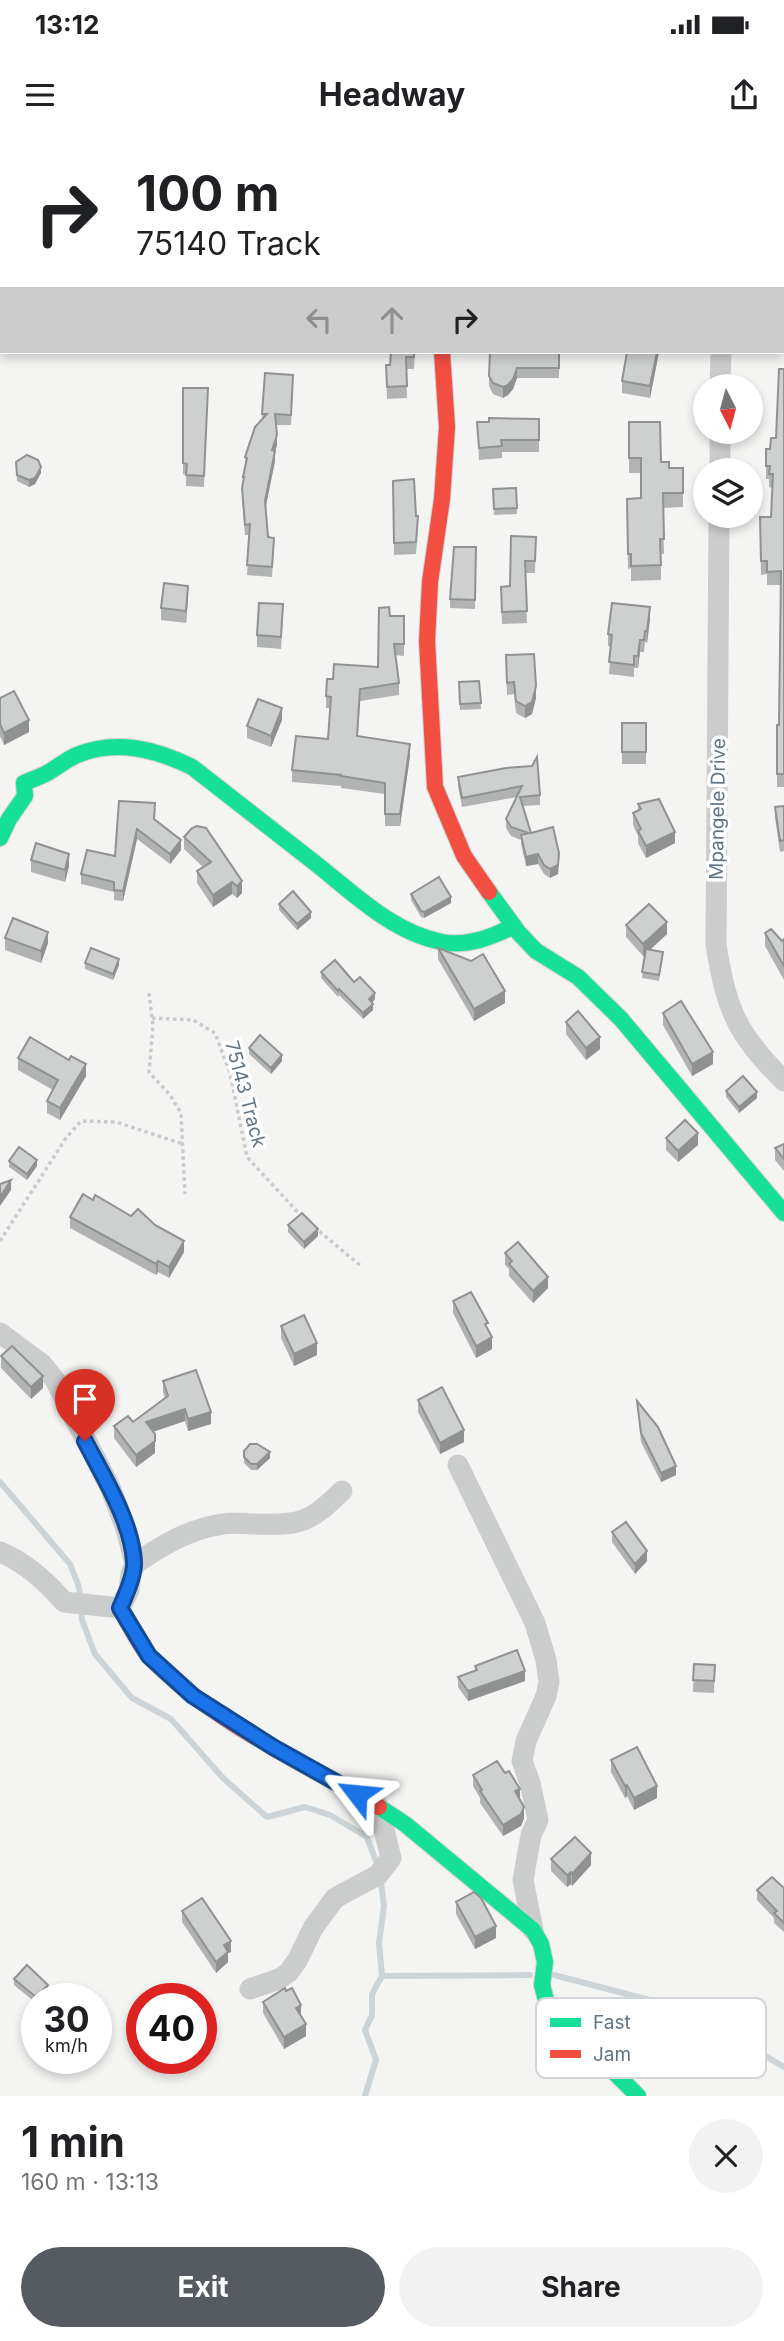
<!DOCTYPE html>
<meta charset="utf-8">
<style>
:root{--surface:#fff;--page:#f2f2f2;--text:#202124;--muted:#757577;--accent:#555b60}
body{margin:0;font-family:Inter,sans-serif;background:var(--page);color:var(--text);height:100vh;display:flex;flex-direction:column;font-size:26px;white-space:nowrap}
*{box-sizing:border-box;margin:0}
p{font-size:23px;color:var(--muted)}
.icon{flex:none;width:38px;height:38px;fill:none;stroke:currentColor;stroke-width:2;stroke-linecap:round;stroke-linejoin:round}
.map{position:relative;height:1956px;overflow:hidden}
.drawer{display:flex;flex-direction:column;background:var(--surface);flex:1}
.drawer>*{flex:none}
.top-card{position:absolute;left:0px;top:0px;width:784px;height:214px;box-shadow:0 4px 10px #0003;background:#fff;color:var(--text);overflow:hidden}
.needle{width:46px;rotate:174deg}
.buttons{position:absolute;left:693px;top:234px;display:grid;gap:14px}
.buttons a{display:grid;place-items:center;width:70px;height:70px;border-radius:50%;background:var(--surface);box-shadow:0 4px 10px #0003;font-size:35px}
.speed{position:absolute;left:21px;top:1843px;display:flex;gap:14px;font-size:35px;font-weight:700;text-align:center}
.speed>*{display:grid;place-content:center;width:91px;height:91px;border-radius:50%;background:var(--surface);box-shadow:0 4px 10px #0003;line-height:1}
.speed small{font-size:18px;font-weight:400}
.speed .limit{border:10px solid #d22;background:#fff;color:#111}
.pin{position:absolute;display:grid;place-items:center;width:60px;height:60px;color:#fff;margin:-72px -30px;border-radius:50% 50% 50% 0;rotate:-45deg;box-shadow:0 0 7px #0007}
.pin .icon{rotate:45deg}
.me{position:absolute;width:77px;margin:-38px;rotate:299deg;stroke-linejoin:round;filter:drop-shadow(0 0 5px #0008)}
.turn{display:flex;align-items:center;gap:24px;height:147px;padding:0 21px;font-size:32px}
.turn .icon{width:91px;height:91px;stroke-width:2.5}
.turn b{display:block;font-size:49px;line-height:60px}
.lanes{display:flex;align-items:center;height:66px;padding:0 21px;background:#0003;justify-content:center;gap:35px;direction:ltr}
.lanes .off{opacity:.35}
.round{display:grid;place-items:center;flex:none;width:74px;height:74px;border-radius:37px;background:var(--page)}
.head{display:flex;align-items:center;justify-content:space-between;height:119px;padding:0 21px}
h1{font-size:42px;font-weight:700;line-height:52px}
.cta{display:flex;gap:14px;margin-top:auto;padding:14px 21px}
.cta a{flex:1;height:80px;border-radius:42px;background:var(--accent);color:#fff;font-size:28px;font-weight:700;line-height:80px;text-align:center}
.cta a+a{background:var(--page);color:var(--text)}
.status{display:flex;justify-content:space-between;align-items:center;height:49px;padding:0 35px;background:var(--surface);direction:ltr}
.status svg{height:19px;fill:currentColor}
header{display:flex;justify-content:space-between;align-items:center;height:91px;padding:0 21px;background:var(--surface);font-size:32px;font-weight:700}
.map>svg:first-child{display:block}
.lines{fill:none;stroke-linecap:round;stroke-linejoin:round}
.stream{stroke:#ccd4d7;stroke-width:6}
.fast-casing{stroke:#d0d2d2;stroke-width:18}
.jam-casing{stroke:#d0d2d2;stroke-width:18}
.path{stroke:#c9caca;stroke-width:3.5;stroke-dasharray:3.5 3.5;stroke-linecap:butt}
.street{stroke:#cbcdcd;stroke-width:21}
.fast{stroke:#16e098;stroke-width:16}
.jam{stroke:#f24e42;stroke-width:16}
.wall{fill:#b1b3b3}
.shaded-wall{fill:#909292}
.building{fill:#ced0d0;stroke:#909292;stroke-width:2}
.route-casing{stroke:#114b97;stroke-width:18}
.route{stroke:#1a73e8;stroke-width:12}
.labels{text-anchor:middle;stroke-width:7;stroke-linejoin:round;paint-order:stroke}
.street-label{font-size:19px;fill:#627584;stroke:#fff}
.key{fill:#fff;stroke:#d0d6da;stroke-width:2}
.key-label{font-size:19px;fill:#627584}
</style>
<div class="status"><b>13:12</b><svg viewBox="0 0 49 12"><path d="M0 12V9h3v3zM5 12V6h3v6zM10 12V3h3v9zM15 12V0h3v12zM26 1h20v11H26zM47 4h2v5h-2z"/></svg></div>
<header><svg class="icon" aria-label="menu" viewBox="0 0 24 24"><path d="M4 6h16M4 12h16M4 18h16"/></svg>Headway<svg class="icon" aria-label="share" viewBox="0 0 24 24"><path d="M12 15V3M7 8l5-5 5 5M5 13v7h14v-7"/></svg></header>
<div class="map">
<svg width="784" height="1956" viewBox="0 0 784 1956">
<rect width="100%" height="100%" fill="#f4f4f2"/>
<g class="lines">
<!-- stream -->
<g class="stream">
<polyline points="0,1342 70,1424 79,1447 82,1480 95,1514 132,1558 171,1579 223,1638 267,1677 305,1667 330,1675 367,1697 377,1724"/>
<polyline points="554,1835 688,1870 784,1927"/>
<polyline points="382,1836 530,1835"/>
<polyline points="365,1956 376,1920 365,1890 372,1875 372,1854 382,1836 379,1803 384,1766 381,1742"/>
</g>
<!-- fast casing -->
<g class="fast-casing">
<g id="fast">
<path d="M0,698L9,679L25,656L24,643C32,639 41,637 49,632C58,627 67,619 77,615C116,599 155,609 192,627C233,659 274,691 315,723C353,753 393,793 442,802C467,807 492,797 514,786"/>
<polyline points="489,752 518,792 536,811 578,837 621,879 784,1073"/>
<polyline points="379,1667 405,1684 533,1790 541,1804 545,1822 542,1845 549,1871 563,1889 602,1920 638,1956"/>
</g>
</g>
<!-- jam casing -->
<g class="jam-casing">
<g id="jam">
<polyline points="442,212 447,287 442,359 430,442 427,501 435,647 464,716 489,752"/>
<path d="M120,1468C130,1484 138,1505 151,1518C213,1582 302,1622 379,1667"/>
</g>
</g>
<!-- path -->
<g class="path">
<polyline points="149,853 153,886 149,932 170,955 181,973 185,1054"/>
<polyline points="152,878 193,880 215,893 230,933 247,1017 303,1078"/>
<polyline points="314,1087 361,1126"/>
<polyline points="0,1101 66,998 81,981 116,982 183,1004"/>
</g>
<!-- street -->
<g class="street">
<polyline points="447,2 447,0"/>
<polyline points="723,2 723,0"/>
<polyline points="720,247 721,212"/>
<polyline points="720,331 720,292"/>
<path d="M719,376L716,805C727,871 736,893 784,941"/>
<path d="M0,1193L42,1224L55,1240L110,1347L126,1389L135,1424L131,1434L129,1450L120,1468L64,1462C46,1441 26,1423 0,1412"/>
<polyline points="458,1325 535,1483 546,1520 549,1542 546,1556 526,1601 522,1621 530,1643 538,1680 531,1695 523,1740 533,1790"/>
<path d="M135,1424C162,1405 189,1389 223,1384C233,1382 245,1384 255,1384C301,1386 310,1382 342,1351"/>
<polyline points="250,1849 279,1839 289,1832 298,1819 313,1788 335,1758 378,1735 391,1718 378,1666"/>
</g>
<!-- fast -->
<use href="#fast" class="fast"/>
<!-- jam -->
<use href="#jam" class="jam"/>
</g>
<!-- wall -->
<g class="wall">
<polygon points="784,0 784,205 782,205 782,2"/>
<polygon points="391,212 415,212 414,229 406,229 407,258 387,259 386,225 390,225"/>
<polygon points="559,212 559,238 517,238 513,249 508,255 503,258 493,254 489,246 489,236"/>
<polygon points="627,212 659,212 650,258 622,253 622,241"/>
<polygon points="784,229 784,647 777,647 777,598 779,585 781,445 767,445 767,434 761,435 760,377 771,377 773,348 769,347 769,339 766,339 766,309 770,309 776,298"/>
<polygon points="265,233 293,245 291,285 276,285 277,305 275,311 275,321 265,368 268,397 274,408 272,437 247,435 249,395 245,395 242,358 243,337 245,325 245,317 262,279"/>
<polygon points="183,248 208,248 204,347 186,346 186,335 183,334"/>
<polygon points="539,279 539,312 502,312 502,318 479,320 477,282"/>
<polygon points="629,282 661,322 669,328 683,328 683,367 663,368 664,414 661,414 661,440 631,441 631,428 628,429 627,359 641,358 641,333 629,333"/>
<polygon points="16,322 41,333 35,344 29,347 17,341"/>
<polygon points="393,341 416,376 418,388 416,414 394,415"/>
<polygon points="516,348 517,374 494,375 493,349"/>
<polygon points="536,397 535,433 525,433 527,483 502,484 501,458 510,446"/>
<polygon points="476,407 475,469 450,468 450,459"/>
<polygon points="188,458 186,483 161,480 161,468"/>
<polygon points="283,476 281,509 257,507 257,495"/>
<polygon points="390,476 404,476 404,516 395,515 399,543 399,555 360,561 358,596 410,616 400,686 385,686 385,654 341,648 341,646 292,642 292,630 328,599 330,568 326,568 326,556 333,539 378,527"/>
<polygon points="650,479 647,503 645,502 644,512 640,512 638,528 634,528 634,537 609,534 611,507 608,506 608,494"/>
<polygon points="506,515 536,558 532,574 525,578 516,573 514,554 507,555"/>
<polygon points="479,541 481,569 460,570 459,542"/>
<polygon points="0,558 29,592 4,605 0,596"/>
<polygon points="282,580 271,607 247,598 247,586"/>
<polygon points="622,583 646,612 646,624 622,624"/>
<polygon points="506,628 540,655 540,665 522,666 531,693 559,722 558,734 550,738 544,734 538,724 526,726 521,704 521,700 511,696 506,688 506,679 517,657 462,667 458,646 458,637"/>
<polygon points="119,661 155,680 181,710 170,724 137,699 123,761 114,760 114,752 81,744 81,734 115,716"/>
<polygon points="638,664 675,703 646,718 638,703 638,696 633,685 633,673 638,670"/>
<polygon points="784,666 784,711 780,712 775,678 775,667"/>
<polygon points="192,688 242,753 237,758 232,754 213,767 197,743 197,731 203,727 184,709 184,697"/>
<polygon points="31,720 69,726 65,742 31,732"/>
<polygon points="411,754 451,763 424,778 421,777 411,760"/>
<polygon points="279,764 311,778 297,790 279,770"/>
<polygon points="626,785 667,794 650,810 663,818 659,841 642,838 645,815 643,816 626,797"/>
<polygon points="765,793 782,801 784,799 784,840 765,806"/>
<polygon points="5,798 48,803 41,823 5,810"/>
<polygon points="438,808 505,863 474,881 438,819"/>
<polygon points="85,823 119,825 113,840 85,829"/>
<polygon points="321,832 354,842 375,859 372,863 373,870 363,879 339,855 338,857 321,838"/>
<polygon points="663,873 713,924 692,936 663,885"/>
<polygon points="566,882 600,909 586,920 566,894"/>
<polygon points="249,908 282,921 271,934 249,914"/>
<polygon points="18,918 69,920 86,936 60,980 47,973 47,961 53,950 18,930"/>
<polygon points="726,951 757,958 739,973 726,957"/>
<polygon points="666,998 698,1005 678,1022 666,1010"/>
<polygon points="784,1004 784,1031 775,1020 775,1008"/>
<polygon points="9,1021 37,1026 27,1040 9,1027"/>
<polygon points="93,1060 184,1112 169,1138 158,1132 156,1135 70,1088 70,1077"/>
<polygon points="288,1085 318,1096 304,1109 288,1092"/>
<polygon points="505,1113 548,1148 533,1163 509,1136 509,1129 505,1125"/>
<polygon points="453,1161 488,1189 492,1209 476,1218 453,1173"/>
<polygon points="281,1186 317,1215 294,1226 281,1198"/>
<polygon points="1,1216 43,1248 31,1259 1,1228"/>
<polygon points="163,1241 211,1284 188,1291 185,1281 153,1292 155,1313 136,1327 114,1298 114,1286 133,1282 165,1258 163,1252"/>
<polygon points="418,1260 464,1302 440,1314 418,1272"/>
<polygon points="637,1261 676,1335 661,1342 641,1302"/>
<polygon points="244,1311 270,1318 257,1330 251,1330 244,1323"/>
<polygon points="612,1392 647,1421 635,1434 612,1402"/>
<polygon points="694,1524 715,1525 714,1553 693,1552"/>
<polygon points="475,1526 525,1541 468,1561 458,1547 458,1537 475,1531"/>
<polygon points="611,1620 657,1658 634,1670 627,1656 625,1658 611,1632"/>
<polygon points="473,1635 520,1659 524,1678 521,1686 503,1696 480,1663 480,1658 473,1646"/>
<polygon points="551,1719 591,1725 572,1746 571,1744 567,1747 551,1731"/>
<polygon points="784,1748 784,1792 774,1783 774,1778 757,1760 757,1750"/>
<polygon points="456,1762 496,1798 475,1809 456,1774"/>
<polygon points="182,1771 231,1812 228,1813 228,1822 216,1833 182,1782"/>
<polygon points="14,1839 48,1851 41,1858 37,1858 36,1863 14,1845"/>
<polygon points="263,1862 301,1876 306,1896 284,1909 263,1873"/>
</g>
<!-- shaded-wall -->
<g class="shaded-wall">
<polygon points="657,212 659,212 650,258 650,246"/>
<polygon points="517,228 517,238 513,249 508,255 503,258 503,247"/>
<polygon points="277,295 277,305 275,311 275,321 265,371 265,361 272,310"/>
<polygon points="41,327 41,333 35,344 29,347 29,340"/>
<polygon points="188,446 188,458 186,483 186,471"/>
<polygon points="650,467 650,479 647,503 647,491"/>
<polygon points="640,500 640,512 638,528 638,516"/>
<polygon points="536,546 536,558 532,574 525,578 525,566"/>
<polygon points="282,568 282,580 271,607 271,596"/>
<polygon points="29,580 29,592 4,605 4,593"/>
<polygon points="410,604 410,616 400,686 400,674"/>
<polygon points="137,689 137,699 123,761 123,751"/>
<polygon points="675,692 675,703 646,718 646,706"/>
<polygon points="181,700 181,710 170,724 170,714"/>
<polygon points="559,713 558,734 550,738 550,729"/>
<polygon points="69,714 69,726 65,742 65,730"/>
<polygon points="538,714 538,724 526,726 526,717"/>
<polygon points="242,741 242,753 237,758 237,746"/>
<polygon points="232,742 232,754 213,767 213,755"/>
<polygon points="451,757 451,763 424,778 424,772"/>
<polygon points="311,772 311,778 297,790 297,784"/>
<polygon points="667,782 667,794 643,816 643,804"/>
<polygon points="48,792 48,803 41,823 41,811"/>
<polygon points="119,819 119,825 113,840 113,834"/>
<polygon points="505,851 505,863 474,881 474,869"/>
<polygon points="375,853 375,859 369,866 369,859"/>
<polygon points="373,864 373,870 363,879 363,873"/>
<polygon points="600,897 600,909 586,920 586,908"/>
<polygon points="713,912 713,924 692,936 692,924"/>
<polygon points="282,915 282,921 271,934 271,928"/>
<polygon points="86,924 86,936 60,980 60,968"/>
<polygon points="757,952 757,958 739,973 739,967"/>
<polygon points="698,993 698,1005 678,1022 678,1011"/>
<polygon points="37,1020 37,1026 27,1040 27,1034"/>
<polygon points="11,1040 11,1050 0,1066 0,1057"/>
<polygon points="318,1089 318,1096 304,1109 304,1102"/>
<polygon points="184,1101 184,1112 169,1138 169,1127"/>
<polygon points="158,1121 158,1132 156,1135 156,1124"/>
<polygon points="548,1137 548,1148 533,1163 533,1151"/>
<polygon points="492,1197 492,1209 476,1218 476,1206"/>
<polygon points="317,1203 317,1215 294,1226 294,1214"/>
<polygon points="43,1236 43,1248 31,1259 31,1247"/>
<polygon points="185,1269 185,1281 146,1294 146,1282"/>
<polygon points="211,1272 211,1284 188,1291 188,1279"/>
<polygon points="464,1290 464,1302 440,1314 440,1303"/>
<polygon points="155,1301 155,1313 136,1327 136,1315"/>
<polygon points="270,1312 270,1318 257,1330 257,1324"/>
<polygon points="676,1326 676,1335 661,1342 661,1333"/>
<polygon points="647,1411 647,1421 635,1434 635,1424"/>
<polygon points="525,1531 525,1541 468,1561 468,1551"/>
<polygon points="627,1645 627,1656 625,1658 625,1646"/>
<polygon points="657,1646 657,1658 634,1670 634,1658"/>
<polygon points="520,1649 520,1661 515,1651"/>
<polygon points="524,1667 524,1678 521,1686 503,1696 503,1685"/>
<polygon points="591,1713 591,1725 572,1746 572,1734"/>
<polygon points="571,1732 571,1744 567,1747 567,1735"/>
<polygon points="496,1786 496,1798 475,1809 475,1797"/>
<polygon points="231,1801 231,1812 228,1813 228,1822 216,1833 216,1822 224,1805"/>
<polygon points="48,1845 48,1851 41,1858 37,1858 36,1863 36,1857"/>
<polygon points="301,1865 301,1877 296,1868"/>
<polygon points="306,1884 306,1896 284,1909 284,1897"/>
</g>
<!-- building -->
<g class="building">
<rect x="397" y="0" width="25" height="2"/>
<rect x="545" y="0" width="21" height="2"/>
<polygon points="655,0 675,1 675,2 654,2"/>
<polygon points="777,0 784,0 784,193 782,194 782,2 777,2"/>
<polygon points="391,212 414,212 414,217 406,217 407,246 387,247 386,225 390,225"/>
<polygon points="490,212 559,212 559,228 517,228 513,239 508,245 503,247 493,243 489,236"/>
<polygon points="627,212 657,212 650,246 622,241"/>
<polygon points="779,229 784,229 784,634 777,634 777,585 779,585 781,431 767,432 767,421 761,421 760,377 771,377 773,334 769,334 770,326 766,326 766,309 770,309 771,298 776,298"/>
<polygon points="265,233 293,235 291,275 275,274 277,295 272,310 275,311 265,361 268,397 274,398 272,427 247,425 250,384 245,385 242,348 244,337 243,337 247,318 245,317 255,287 267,274 262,274"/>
<polygon points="183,248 208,248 204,336 186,335 187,324 183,323"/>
<polygon points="489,278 539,279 539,300 501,300 502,306 479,308 477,282 489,282"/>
<polygon points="629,282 660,282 661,322 669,322 669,328 683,328 683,353 663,353 664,399 660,399 661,425 631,426 631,414 628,414 627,359 641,358 641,318 629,318"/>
<polygon points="27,315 38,320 41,327 35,338 29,340 17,335 16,322"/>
<polygon points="414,339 416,376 418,376 416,402 394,403 393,341"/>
<polygon points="516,348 517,368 494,369 493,349"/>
<polygon points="511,396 536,397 535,421 525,421 527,471 502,472 501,447 510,446"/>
<polygon points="454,407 476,407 475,460 450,459"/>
<polygon points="164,443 188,446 186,471 161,468"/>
<polygon points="259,463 283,464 281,497 257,495"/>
<polygon points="612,463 650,467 647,491 645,491 644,500 640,500 638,516 634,516 634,525 609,522 612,495 608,494"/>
<polygon points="389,467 390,476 404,476 404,504 394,504 399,543 360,549 357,596 410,604 400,674 385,674 385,643 341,636 341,635 292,630 296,596 328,599 331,557 326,556 327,539 333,539 334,524 378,527 379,468"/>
<polygon points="534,514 536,546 532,562 525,566 516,561 514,542 507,543 506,515"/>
<polygon points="479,541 481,563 460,564 459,542"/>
<polygon points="14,551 29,580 4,593 0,584 0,558"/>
<polygon points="258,559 282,568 271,596 247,586"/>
<rect x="622" y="583" width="24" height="29"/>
<polygon points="537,617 540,655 520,657 531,693 553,687 559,713 558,725 550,729 544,725 538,714 526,717 521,695 529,693 511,687 506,679 522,646 462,658 458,637 506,628 532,626"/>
<polygon points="659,659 675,692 646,706 638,691 641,689 633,673 641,669 638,664"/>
<polygon points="119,661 155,663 154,679 181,700 170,714 137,689 123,751 114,750 114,742 81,734 87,710 115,716"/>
<polygon points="784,666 784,700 780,701 775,667"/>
<polygon points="197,686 206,688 242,741 237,746 232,742 213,755 197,731 211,722 184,697 192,688"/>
<polygon points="36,703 69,714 65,730 31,720"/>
<polygon points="439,737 451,757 424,772 421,771 411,754"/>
<polygon points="293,751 311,772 297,784 279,764"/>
<polygon points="649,764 667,782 643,804 626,785"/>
<polygon points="13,778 48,792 41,811 5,798"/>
<polygon points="771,789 782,801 784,799 784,826 765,793"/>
<polygon points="91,808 119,819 113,834 85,823"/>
<polygon points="438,808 471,821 483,814 505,851 474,869"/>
<polygon points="646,809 663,812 659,835 642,832"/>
<polygon points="335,820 354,842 360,837 375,853 369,859 373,864 363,873 339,849 338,851 321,832"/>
<polygon points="681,861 713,912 692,924 663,873"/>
<polygon points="578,871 600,897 586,908 566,882"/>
<polygon points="260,895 282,915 271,928 249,908"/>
<polygon points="30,897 69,920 71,916 86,924 60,968 47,961 58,940 18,918"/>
<polygon points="743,936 757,952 739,967 726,951"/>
<polygon points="685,980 698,993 678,1011 666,998"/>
<polygon points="784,1004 784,1019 775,1008"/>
<polygon points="19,1007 37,1020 27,1034 9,1021"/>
<polygon points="11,1040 0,1057 0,1044"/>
<polygon points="83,1054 93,1060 95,1055 131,1076 138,1069 155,1085 184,1101 169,1127 158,1121 156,1124 70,1077"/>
<polygon points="302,1073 318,1089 304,1102 288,1085"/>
<polygon points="518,1102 548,1137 533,1151 509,1124 512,1121 505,1113"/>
<polygon points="471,1152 488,1183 485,1184 492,1197 476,1206 453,1161"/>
<polygon points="304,1175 317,1203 294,1214 281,1186"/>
<polygon points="12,1206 43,1236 31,1247 1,1216"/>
<polygon points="196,1230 211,1272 188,1279 185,1269 146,1282 155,1294 155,1301 136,1315 114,1286 128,1276 133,1282 168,1256 163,1241"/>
<polygon points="442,1247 464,1290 440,1303 418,1260"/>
<polygon points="637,1261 658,1287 676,1326 661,1333 641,1293"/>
<polygon points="250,1304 257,1304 270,1312 257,1324 251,1324 244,1317 244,1311"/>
<polygon points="626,1382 647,1411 635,1424 612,1392"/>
<polygon points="517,1510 525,1531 468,1551 458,1537 477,1530 475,1526"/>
<polygon points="694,1524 715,1525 714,1541 693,1540"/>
<polygon points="637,1607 657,1646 634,1658 627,1645 625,1646 611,1620"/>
<polygon points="497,1621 505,1633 509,1631 520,1649 515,1651 524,1667 521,1674 503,1685 480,1651 482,1650 473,1635"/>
<polygon points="575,1697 591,1713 572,1734 571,1732 567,1735 551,1719"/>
<polygon points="772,1737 784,1748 784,1783 774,1773 777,1771 757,1750"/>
<polygon points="474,1752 481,1758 496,1786 475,1797 456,1762"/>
<polygon points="202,1758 231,1801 224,1805 228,1812 216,1822 182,1771"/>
<polygon points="27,1825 48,1845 36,1857 14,1839"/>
<polygon points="285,1848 286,1851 292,1848 301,1865 296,1868 306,1884 284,1897 263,1862"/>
</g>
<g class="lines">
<!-- route casing -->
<g class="route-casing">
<path id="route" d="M85,1301C103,1336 132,1382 134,1422C135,1434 125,1457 120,1468L149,1516L193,1556L273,1607L357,1654"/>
</g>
<!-- route -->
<use href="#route" class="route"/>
</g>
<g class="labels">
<!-- street labels -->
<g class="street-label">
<text transform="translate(717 669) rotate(-89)" y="7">Mpangele Drive</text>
<text transform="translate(246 954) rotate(75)" y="7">75143 Track</text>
</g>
</g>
<!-- legend -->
<rect x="536" y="1858" width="230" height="80" rx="10" class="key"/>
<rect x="550" y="1878" width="31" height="9" fill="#16e098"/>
<rect x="550" y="1910" width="31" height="8" fill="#f24e42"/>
<g class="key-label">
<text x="593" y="1889">Fast</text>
<text x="593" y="1921">Jam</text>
</g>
</svg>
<div class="buttons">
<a><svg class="needle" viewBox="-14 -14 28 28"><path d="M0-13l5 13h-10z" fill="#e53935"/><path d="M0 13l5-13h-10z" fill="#757577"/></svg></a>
<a><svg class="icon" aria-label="layers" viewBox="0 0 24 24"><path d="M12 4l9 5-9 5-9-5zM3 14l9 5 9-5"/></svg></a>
</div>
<div class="speed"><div>30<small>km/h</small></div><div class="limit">40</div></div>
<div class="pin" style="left:85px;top:1301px;background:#d93025"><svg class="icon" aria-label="arrive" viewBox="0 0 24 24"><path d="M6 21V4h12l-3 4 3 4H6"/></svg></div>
<svg class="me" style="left:357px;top:1654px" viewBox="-20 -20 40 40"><path d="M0-17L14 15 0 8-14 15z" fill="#1a73e8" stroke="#fff" stroke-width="4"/></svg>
<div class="top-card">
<div class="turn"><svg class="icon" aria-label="right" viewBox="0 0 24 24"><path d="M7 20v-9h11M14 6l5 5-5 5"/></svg><div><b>100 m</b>75140 Track</div></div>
<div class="lanes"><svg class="icon off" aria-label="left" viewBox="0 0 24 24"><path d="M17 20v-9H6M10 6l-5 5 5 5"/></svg><svg class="icon off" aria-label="ahead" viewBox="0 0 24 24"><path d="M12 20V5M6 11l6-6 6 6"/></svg><svg class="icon" aria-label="right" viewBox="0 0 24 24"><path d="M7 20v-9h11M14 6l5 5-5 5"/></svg></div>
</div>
</div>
<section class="drawer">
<div class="head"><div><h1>1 min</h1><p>160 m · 13:13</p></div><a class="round"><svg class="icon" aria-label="close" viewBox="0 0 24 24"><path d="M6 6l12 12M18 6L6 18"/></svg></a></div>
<div class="cta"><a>Exit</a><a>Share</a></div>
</section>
